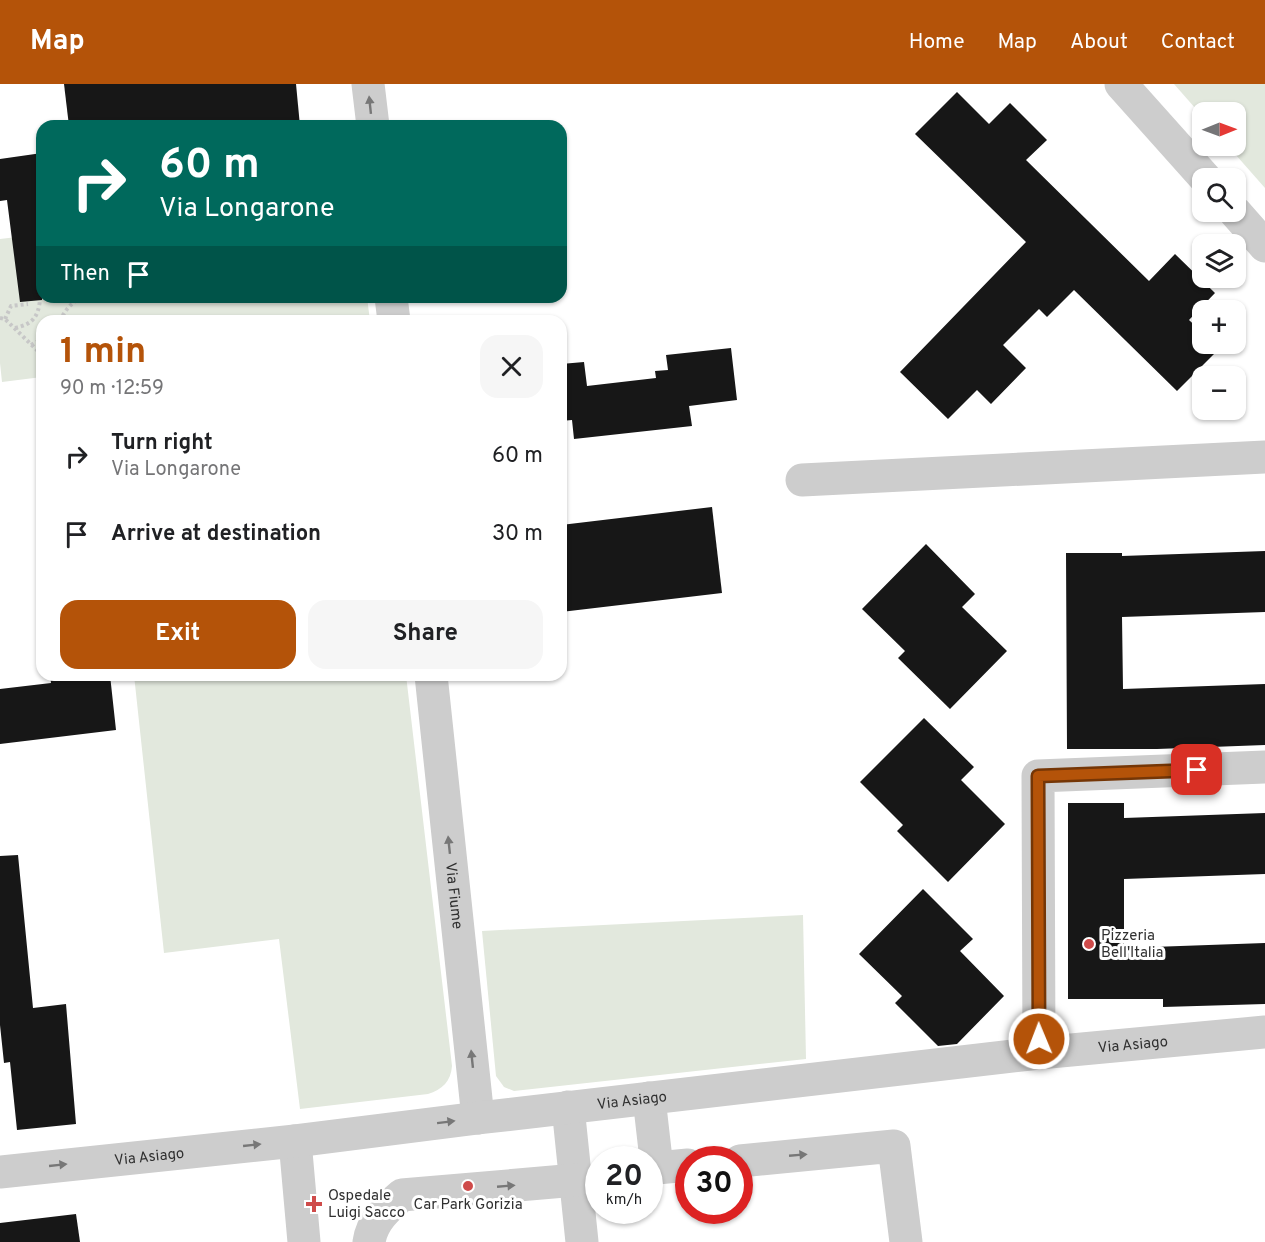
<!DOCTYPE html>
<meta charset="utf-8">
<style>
:root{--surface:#fff;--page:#f6f6f6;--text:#202124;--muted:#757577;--accent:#b45309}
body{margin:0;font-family:Overpass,sans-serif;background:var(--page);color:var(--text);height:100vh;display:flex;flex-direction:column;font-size:22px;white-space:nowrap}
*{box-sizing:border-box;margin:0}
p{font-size:20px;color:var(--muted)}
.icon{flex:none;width:33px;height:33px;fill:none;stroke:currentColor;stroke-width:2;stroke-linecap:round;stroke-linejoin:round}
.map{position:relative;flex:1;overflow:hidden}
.panel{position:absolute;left:36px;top:231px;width:531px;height:366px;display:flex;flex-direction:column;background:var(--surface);border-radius:18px;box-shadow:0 2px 4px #0004}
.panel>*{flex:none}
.banner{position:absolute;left:36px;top:36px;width:531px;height:183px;border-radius:18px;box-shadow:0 2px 4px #0004;background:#00695c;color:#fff;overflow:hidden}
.needle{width:39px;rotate:89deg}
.controls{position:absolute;left:1192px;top:18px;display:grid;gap:12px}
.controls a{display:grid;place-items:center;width:54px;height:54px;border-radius:12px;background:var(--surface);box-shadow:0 2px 4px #0004;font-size:30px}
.speed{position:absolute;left:585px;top:1062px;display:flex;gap:12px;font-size:30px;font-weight:700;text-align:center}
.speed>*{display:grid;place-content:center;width:78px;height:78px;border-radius:50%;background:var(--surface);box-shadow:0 2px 4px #0004;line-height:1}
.speed small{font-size:15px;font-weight:400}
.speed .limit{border:9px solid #d22;background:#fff;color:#111}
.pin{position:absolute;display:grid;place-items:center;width:51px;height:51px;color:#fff;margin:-26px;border-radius:12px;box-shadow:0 3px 9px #0006}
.me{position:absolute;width:66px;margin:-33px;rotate:359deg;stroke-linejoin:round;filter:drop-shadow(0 0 4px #0008)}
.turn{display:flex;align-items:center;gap:21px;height:126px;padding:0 24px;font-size:27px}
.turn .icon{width:78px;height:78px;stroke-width:2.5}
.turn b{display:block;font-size:42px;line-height:51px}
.then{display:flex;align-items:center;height:57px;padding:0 24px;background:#0003;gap:12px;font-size:22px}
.round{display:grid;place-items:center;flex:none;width:63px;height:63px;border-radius:18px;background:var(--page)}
.overview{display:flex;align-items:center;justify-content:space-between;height:102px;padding:0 24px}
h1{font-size:36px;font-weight:700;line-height:45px;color:var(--accent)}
.action{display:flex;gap:12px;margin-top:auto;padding:12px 24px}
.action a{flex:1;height:69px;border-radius:18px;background:var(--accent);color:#fff;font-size:24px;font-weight:700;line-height:69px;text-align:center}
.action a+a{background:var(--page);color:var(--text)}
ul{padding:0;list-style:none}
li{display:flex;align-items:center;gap:18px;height:78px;padding:0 24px}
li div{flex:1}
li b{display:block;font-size:22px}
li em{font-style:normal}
header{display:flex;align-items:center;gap:36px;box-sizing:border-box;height:84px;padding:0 30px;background:var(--accent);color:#fff}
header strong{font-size:28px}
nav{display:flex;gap:33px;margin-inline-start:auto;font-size:21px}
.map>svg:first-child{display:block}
.green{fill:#e2e8dd}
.building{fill:#171717}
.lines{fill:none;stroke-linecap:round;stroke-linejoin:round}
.path{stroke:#c7c7c7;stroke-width:4;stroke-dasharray:3 3;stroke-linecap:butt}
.minor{stroke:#cdcdcd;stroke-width:33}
.oneway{fill:#777}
.route-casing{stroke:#753606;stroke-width:15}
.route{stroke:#b45309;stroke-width:10}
.poi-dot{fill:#cf4b4a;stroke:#fff;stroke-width:2}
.labels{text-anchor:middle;stroke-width:6;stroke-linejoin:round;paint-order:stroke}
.street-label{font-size:15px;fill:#303030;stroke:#fff}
.poi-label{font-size:15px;fill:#303030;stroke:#fff;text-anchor:start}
</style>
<header>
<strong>Map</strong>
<nav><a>Home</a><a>Map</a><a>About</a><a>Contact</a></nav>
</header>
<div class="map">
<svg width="1265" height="1158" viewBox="0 0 1265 1158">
<rect width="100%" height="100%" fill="#fff"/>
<!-- green -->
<g class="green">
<polygon points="1174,0 1265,0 1265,104 1228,62 1236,62 1236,28 1203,28 1203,33"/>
<polygon points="42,150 42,213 367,213 370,237 42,237 42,293 2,298 0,279 0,155"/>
<path d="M134,591H406L452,982C451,997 442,1006 428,1010L300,1025L279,855L164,869Z"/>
<polygon points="803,831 806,975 514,1007 504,1003 496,992 482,847"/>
</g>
<!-- building -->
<g class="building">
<polygon points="64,0 296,0 300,42 69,42"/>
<polygon points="957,8 989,40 1010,19 1047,56 1026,76 1149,197 1175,170 1215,209 1189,236 1203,249 1203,260 1213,260 1219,265 1177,307 1074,206 1047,233 1039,225 1003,261 1026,284 991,320 977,306 948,335 900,288 1026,158 915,50"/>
<polygon points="42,69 42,216 20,218 7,116 0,117 0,75"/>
<polygon points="731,264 737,316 689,322 692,342 574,355 572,336 561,337 561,280 584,278 587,302 656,294 655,287 668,286 666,271"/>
<polygon points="712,423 722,509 561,528 561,441"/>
<polygon points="926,460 975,510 962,523 1007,567 950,625 898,574 905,567 862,525"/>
<polygon points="1265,467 1265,528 1122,533 1123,605 1265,600 1265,661 1157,665 1067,665 1066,469 1122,469 1122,472"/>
<polygon points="50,591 110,591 116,646 0,660 0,605 51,599"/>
<polygon points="924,634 974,683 961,696 1005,740 948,798 897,747 903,741 860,698"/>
<polygon points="1068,719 1124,719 1124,734 1265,729 1265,790 1124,795 1124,864 1265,859 1265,920 1163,923 1163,915 1068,915"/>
<polygon points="18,771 33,924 66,920 76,1040 17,1046 10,978 4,979 0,941 0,772"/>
<polygon points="923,805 973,855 960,867 1004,912 957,960 938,962 895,919 902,912 859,870"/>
<polygon points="76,1130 80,1158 0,1158 0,1139"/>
</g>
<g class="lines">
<!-- path -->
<g class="path">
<polyline points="0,234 5,235 42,271"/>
<polyline points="5,235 11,222 28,220"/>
<path d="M60,237C65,226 72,217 84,213"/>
<path d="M15,244C32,240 38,234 40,216"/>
<polyline points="31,261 42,255"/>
</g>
<!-- minor -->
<g class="minor">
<polyline points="368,0 373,42"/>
<polyline points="1121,0 1205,94"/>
<polyline points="1235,128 1265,162"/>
<polyline points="391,213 394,237"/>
<polyline points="802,396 1265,373"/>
<path id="s1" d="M431,591L478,1034"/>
<polyline points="1039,969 1038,692 1265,683"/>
<polyline points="649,1014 657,1084 688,1081"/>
<polyline points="568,1023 582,1158"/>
<polyline points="295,1057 304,1158"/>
<polyline points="740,1077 894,1062 906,1158"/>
<path id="s2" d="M0,1088L295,1057L478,1034L1039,969L1265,948"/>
<path d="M369,1158C372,1137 387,1124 402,1111L576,1096"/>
</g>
</g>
<!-- one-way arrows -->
<defs><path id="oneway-solid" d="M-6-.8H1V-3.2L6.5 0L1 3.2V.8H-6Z" transform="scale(1.5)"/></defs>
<g class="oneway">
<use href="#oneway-solid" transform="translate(370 21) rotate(-96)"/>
<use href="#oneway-solid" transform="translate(449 761) rotate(-96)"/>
<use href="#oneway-solid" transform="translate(472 975) rotate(-96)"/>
<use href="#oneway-solid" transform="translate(446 1038) rotate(-7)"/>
<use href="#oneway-solid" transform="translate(252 1061) rotate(-6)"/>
<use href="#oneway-solid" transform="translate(798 1071) rotate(-5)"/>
<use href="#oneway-solid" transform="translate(58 1081) rotate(-6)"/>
<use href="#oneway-solid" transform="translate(506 1102) rotate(-5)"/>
</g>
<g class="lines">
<!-- route casing -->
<g class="route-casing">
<polyline id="route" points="1039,955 1038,692 1197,686"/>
</g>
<!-- route -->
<use href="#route" class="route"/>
</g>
<!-- markers -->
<g class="poi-dot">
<circle cx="1089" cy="860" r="6"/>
<circle cx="468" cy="1102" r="6"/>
<path d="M311 1111h6v6h6v6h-6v6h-6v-6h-6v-6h6z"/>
</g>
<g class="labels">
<!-- street labels -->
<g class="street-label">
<text dy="5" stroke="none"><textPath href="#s1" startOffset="222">Via Fiume</textPath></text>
<text dy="5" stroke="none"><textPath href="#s2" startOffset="1140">Via Asiago</textPath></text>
<text dy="5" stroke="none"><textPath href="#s2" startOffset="636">Via Asiago</textPath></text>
<text dy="5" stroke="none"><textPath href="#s2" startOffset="150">Via Asiago</textPath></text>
</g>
<!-- poi labels -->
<g class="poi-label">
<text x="1101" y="856">Pizzeria<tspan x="1101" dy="17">Bell'Italia</tspan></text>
<text x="328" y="1116">Ospedale<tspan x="328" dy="17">Luigi Sacco</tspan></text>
<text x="468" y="1125" text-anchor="middle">Car Park Gorizia</text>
</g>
</g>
</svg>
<div class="controls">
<a><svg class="needle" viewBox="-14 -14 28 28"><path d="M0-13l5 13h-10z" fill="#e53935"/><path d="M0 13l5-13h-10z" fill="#757577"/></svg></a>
<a><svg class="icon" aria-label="search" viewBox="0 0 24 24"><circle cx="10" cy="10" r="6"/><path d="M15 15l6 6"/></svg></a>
<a><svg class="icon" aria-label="layers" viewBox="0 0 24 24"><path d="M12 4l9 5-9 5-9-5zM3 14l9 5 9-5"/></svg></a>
<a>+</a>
<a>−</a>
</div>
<div class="speed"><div>20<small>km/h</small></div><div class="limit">30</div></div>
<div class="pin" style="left:1197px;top:686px;background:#d93025"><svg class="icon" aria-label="arrive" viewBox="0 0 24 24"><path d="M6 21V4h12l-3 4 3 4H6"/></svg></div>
<svg class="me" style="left:1039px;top:955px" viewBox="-20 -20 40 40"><circle r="17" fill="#b45309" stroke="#fff" stroke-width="3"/><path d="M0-11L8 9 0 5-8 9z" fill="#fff"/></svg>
<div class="banner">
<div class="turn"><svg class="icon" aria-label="right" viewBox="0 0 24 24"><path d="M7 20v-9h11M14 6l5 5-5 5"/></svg><div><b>60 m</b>Via Longarone</div></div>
<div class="then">Then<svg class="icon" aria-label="arrive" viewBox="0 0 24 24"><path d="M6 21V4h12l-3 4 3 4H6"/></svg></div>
</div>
<section class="panel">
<div class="overview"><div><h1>1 min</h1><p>90 m · 12:59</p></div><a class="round"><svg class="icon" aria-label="close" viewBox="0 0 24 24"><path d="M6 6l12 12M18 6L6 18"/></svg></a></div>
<ul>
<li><svg class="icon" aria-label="right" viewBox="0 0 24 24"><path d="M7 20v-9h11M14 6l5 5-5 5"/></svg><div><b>Turn right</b><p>Via Longarone</p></div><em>60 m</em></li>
<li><svg class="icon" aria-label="arrive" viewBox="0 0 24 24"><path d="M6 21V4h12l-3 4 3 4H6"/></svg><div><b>Arrive at destination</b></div><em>30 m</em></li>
</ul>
<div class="action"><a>Exit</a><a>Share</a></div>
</section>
</div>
